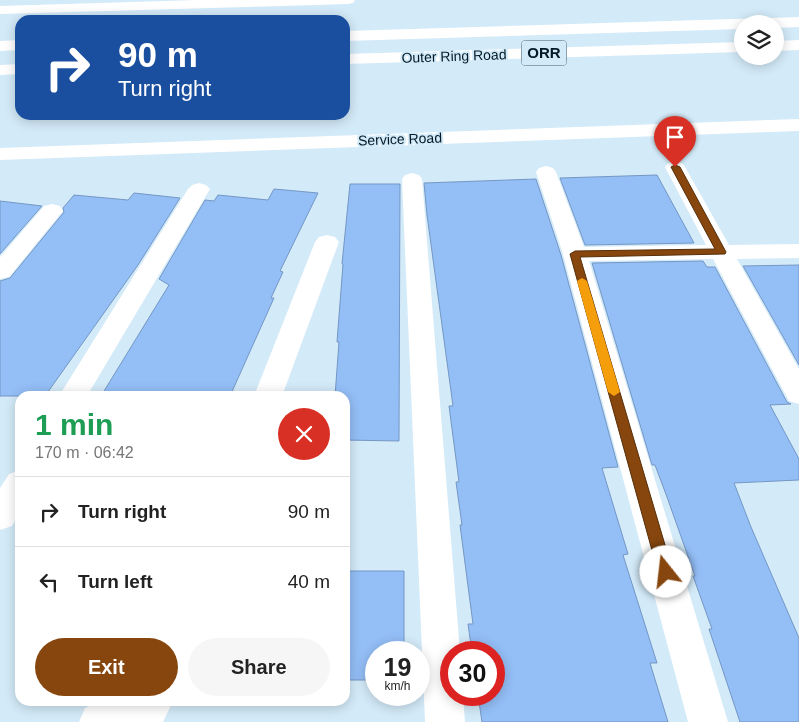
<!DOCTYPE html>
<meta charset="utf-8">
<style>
:root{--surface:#fff;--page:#f6f6f6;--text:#222;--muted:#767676;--line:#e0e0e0;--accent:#86460e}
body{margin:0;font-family:Arial,sans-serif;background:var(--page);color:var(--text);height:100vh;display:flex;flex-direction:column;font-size:19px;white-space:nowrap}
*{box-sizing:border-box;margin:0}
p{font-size:16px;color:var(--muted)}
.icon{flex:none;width:28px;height:28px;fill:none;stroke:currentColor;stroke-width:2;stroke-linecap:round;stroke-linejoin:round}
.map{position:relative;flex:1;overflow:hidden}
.panel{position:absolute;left:15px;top:391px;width:335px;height:315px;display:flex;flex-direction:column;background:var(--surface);border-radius:15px;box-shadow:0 2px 12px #0003}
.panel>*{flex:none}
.guide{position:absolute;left:15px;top:15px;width:335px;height:105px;border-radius:15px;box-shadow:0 2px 12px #0003;background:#1a4fa0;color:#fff;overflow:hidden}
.buttons{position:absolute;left:734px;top:15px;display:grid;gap:10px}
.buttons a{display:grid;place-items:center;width:50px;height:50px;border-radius:50%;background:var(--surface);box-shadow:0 2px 12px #0003;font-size:25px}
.speed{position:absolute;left:365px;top:641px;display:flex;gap:10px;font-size:25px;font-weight:700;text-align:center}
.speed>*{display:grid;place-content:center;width:65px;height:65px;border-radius:50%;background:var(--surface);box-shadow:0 2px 12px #0003;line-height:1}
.speed small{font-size:12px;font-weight:400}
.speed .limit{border:8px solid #d22;background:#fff;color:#111}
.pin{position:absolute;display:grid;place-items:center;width:42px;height:42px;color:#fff;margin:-51px -21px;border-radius:50% 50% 50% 0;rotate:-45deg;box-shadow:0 0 5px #0007}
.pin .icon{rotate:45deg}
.me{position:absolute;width:55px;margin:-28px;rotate:344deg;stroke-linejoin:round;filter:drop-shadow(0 0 4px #0008)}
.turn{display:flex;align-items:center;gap:18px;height:105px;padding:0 20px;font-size:22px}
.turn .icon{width:65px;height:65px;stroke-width:2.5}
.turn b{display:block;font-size:35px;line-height:42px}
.round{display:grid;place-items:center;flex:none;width:52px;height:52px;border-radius:26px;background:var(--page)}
.overview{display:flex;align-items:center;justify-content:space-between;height:85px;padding:0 20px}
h1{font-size:30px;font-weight:700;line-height:38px;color:#1e9e55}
.button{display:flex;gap:10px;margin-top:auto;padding:10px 20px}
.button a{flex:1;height:58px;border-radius:30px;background:var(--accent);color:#fff;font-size:20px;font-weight:700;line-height:58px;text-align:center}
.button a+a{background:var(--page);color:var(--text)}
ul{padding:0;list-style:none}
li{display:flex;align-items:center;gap:15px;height:70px;padding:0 20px;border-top:1px solid var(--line)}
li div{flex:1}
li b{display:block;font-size:19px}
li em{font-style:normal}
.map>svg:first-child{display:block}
.building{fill:#93bef6;stroke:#7497c4}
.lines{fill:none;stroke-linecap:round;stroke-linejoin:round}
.minor{fill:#fff;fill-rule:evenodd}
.secondary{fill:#fff;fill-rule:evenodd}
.motorway{fill:#fff;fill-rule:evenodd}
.route{fill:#86460e;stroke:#572e09}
.slow{fill:#f59e0b}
.labels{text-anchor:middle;stroke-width:4;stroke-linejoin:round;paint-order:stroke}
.far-street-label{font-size:14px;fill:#031a26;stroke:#d3eaf8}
.shield{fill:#d3eaf8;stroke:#415865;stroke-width:1}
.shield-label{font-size:15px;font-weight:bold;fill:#031a26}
</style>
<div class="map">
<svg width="799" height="722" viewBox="0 0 799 722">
<rect width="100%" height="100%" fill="#d3eaf8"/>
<!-- building -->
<g class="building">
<polygon points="657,175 694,243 585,245 560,178"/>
<polygon points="536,179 561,255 618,467 602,468 628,554 623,555 657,663 650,663 668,722 482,722 478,695 494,695 494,652 472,652 468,624 473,624 460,525 462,525 456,482 459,482 449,406 453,406 427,215 424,183"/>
<polygon points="350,184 400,184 399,441 345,440 345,396 335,396 339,342 337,342 343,264 342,264"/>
<polygon points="274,189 318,193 280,271 283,272 271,298 274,298 230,396 101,396 169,285 159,279 205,200 214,201 218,195 268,200"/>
<polygon points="134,193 180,198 138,265 45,396 0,396 0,281 10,278 64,212 63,208 74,195 128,200"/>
<polygon points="0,201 42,206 0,254"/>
<polygon points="703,261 707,267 715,267 787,402 791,404 770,405 799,459 799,480 734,483 751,527 799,638 799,722 740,722 709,629 712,629 693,576 695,576 667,497 655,465 652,465 592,263"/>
<polygon points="799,265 799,365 743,266"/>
<polygon points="345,571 404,571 404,652 376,652 376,680 345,680"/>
</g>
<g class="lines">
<!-- minor -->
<g class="minor">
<polygon points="675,161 682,163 685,167 729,245 799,244 799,258 737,259 799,369 799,404 789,401 713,259 589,261 728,722 688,722 563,254 536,172 539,168 546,166 553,168 556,172 584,247 706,245 665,167 668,163"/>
<polygon points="412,173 419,175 422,179 460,652 451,652 451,695 463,695 465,722 425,722 402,179 405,175"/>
<polygon points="199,183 206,185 210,189 87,396 59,396 188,189 192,185"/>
<polygon points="52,204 60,206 63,211 9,277 0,279 0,257 44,206"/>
<polygon points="327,235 335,237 339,242 282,396 254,396 315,242 319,237"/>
<polygon points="20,470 20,512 12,526 0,530 0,488 9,474"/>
<polygon points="100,701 173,701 163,722 79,722 85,708"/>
</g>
<!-- secondary -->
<g class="secondary">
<polygon points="197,0 355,0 353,3 348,4 0,14 0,6"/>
<polygon points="799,119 799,131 0,160 0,148"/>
</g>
<!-- motorway -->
<g class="motorway">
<polygon points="799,17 799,27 775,28 775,24 742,24 742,29 345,41 345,31"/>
<polygon points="20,40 20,50 0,51 0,41"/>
<polygon points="799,40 799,50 775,51 775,41"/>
<polygon points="742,42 742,52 345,64 345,54"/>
<polygon points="20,64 20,74 0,75 0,65"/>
</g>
</g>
<!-- route -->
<polygon class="route" points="675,165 680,167 726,252 725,254 580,257 673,572 671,577 666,579 660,577 658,572 570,254 575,251 715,249 671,167"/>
<!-- slow -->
<polygon class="slow" points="582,278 587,281 620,392 614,396 608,392 577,281"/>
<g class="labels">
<!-- far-street labels -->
<g class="far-street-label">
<text transform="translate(454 56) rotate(-2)" y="5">Outer Ring Road</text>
<text transform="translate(400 139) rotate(-2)" y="5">Service Road</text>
</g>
<!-- shield labels -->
<rect class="shield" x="521.5" y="40.5" width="45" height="25" rx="4"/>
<g class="shield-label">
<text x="544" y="58">ORR</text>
</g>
</g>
</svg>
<div class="buttons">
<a><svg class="icon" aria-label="layers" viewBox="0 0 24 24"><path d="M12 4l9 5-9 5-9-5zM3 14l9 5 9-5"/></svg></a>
</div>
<div class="speed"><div>19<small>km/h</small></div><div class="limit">30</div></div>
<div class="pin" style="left:675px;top:167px;background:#d93025"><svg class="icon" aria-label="arrive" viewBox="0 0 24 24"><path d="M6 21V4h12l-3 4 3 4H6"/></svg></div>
<svg class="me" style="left:666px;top:572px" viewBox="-20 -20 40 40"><circle r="19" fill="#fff"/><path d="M0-13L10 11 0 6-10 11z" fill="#86460e"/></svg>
<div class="guide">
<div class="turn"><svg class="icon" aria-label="right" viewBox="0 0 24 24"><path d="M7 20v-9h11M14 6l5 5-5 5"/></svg><div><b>90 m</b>Turn right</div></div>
</div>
<section class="panel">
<div class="overview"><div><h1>1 min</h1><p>170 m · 06:42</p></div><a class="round" style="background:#d93025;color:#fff"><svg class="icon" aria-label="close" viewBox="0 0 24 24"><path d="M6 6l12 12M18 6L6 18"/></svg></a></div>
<ul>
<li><svg class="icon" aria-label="right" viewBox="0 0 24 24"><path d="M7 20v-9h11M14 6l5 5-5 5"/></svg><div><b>Turn right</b></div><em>90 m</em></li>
<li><svg class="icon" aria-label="left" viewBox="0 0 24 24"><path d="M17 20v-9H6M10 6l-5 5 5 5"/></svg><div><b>Turn left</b></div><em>40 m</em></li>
</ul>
<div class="button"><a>Exit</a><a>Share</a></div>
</section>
</div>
